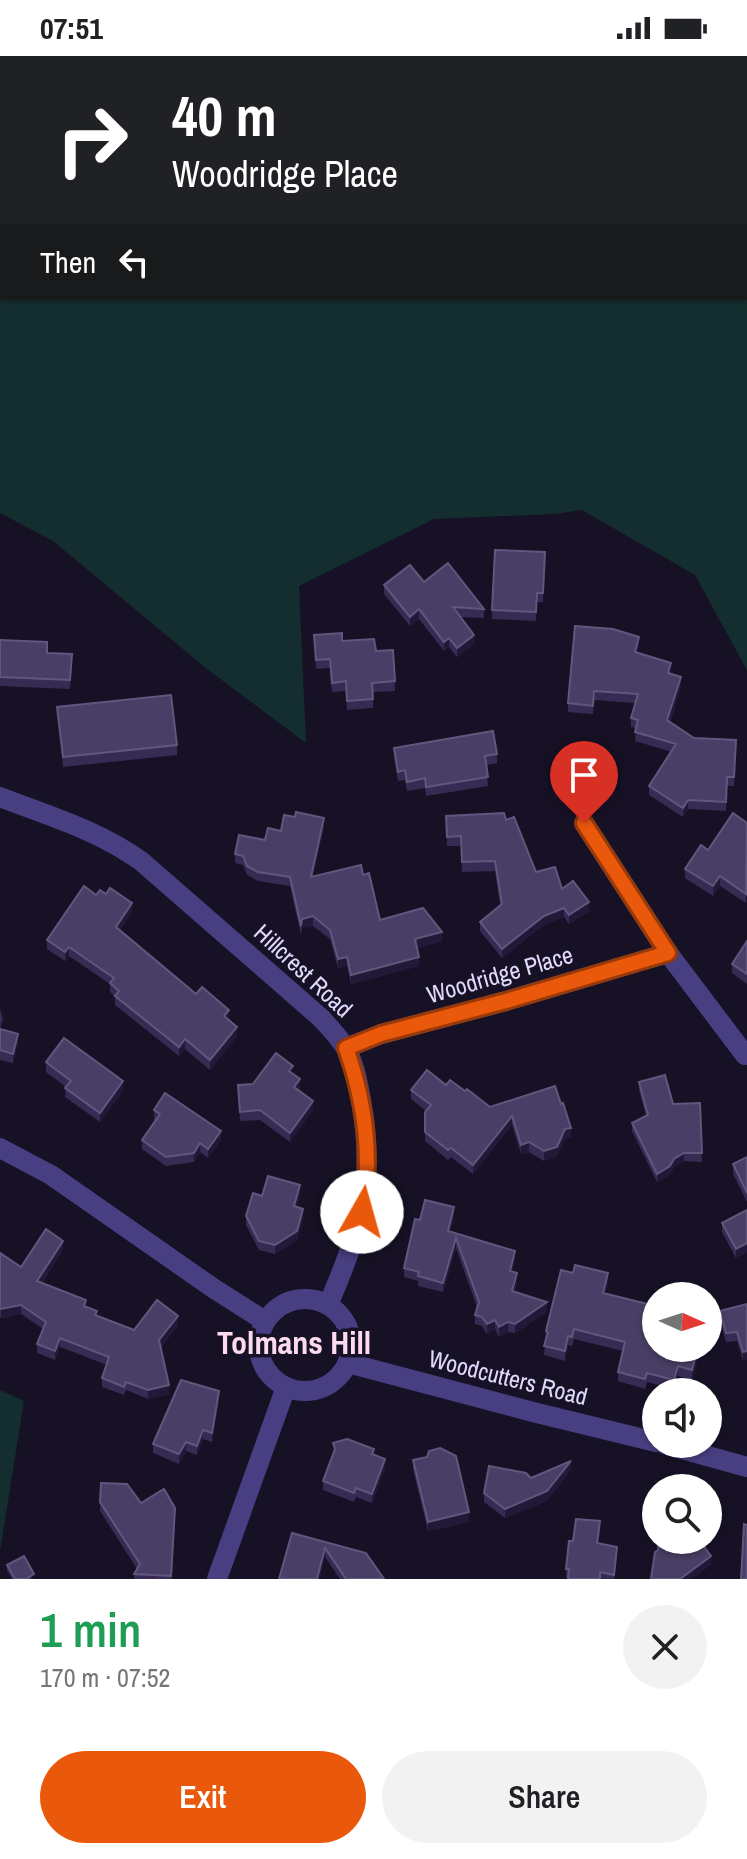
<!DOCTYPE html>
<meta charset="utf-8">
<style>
:root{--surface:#fff;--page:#f2f2f2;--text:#202124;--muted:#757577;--accent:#ea580c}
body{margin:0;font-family:"Archivo Narrow",sans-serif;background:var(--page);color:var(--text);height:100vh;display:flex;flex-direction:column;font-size:30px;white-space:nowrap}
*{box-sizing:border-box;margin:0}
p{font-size:26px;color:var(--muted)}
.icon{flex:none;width:44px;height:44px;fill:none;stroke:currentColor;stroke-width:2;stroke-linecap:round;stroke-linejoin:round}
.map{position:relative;height:1523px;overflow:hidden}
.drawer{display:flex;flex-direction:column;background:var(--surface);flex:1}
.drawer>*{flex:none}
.top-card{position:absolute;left:0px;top:0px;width:748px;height:244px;box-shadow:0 2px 6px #0004;background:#202124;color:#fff;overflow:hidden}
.needle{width:52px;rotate:93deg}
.buttons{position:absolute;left:642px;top:1226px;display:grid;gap:16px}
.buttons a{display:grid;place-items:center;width:80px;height:80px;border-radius:50%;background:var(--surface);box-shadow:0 2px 6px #0004;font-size:40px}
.pin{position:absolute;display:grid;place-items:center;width:68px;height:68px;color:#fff;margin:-82px -34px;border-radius:50% 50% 50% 0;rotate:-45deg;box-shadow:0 0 8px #0007}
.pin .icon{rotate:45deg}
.me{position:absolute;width:88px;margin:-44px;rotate:7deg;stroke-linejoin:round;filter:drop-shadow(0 0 6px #0008)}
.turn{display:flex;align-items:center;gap:28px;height:168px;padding:0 40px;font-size:36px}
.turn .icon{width:104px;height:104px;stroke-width:2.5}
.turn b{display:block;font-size:56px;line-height:68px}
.then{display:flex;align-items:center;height:76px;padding:0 40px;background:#0003;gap:16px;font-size:30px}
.round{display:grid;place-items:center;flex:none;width:84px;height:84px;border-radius:42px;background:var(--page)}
.headline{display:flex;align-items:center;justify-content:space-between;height:136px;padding:0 40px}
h1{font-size:48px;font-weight:600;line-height:60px;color:#1e9e55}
.primary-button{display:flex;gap:16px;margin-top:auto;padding:16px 40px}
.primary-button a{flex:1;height:92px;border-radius:48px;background:var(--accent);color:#fff;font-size:32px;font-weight:600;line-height:92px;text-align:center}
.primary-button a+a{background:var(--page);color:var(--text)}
.status{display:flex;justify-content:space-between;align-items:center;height:56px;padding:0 40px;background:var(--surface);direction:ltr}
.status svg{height:22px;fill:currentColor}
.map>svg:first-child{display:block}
.green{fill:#142e2f;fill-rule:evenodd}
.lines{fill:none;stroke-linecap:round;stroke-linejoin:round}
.minor{stroke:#483f82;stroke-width:20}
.wall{fill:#372b53}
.shaded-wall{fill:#221939}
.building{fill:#493e65;stroke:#61567d;stroke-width:2}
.route-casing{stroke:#983908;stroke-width:20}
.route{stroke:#ea580c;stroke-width:14}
.labels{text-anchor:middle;stroke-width:7;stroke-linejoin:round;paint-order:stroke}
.street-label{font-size:24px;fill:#e0d9fc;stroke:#171126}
.district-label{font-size:32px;font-weight:bold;fill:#fddaed;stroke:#171126}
</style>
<div class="status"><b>07:51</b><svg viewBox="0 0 49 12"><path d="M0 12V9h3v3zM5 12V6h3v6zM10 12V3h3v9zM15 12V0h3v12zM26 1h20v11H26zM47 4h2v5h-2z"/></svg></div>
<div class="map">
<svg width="747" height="1523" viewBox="0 0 747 1523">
<rect width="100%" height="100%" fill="#171126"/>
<!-- green -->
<g class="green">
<path d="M0,0H747V614L695,519L582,454L555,458L434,463L299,530L306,687L207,613L53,485L0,457ZM2,2H746V242H2Z"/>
<polygon points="0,1334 24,1345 0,1495"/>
</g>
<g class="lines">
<!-- minor -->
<g class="minor">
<path d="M0,741C49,760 98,774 141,805L321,962C329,971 338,980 345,991C354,1005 358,1027 361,1044C376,1124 360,1176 328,1249"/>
<polyline points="584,767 668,897 745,999"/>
<polyline points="346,992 381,978 506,945 668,897"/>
<polyline points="0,1092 51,1119 213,1232 265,1265"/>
<circle cx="305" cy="1289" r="46"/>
<polyline points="348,1307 533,1356 656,1386"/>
<polyline points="664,1388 747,1411"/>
<polyline points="217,1523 286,1331"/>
</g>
</g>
<!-- wall -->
<g class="wall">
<polygon points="545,496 543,546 537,546 536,565 492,563 492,554"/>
<polygon points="424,526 484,553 484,562 460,561 474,588 457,601 449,591 444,595 419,563 410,570 384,538 384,529"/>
<polygon points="314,579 342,585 376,595 395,625 395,635 373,636 373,652 347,654 346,635 332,636 330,612 316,613"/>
<polygon points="0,584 47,597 72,598 70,633 0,630"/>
<polygon points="639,590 637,596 671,616 670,618 681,630 670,666 694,682 736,684 734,730 727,730 726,755 688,753 683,761 649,739 649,730 672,696 635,685 636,672 631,671 631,662 635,647 594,644 593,658 568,656 568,647"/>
<polygon points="57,651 177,689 177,699 63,711"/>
<polygon points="394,692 497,698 497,707 486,709 488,730 426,740 425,732 407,735 405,724 398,725 394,701"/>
<polygon points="446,760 506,764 536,816 562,833 589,855 569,868 564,861 544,869 502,902 480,875 480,866 500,849 495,815 462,816 461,790 447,790"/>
<polygon points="747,767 746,847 720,830 713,840 685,822 685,813 708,794"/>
<polygon points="324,771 313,820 363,819 380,864 442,885 417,892 419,910 351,928 347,910 338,912 330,883 313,870 302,872 301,879 290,830 258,825 247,819 243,809 235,807 235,798 265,784 281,775"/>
<polygon points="132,856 120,874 196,938 229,963 228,964 237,980 210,1014 185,993 179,1000 115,949 115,941 110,936 110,928 69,900 65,905 47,893 47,884"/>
<polygon points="747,885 747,928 732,917 732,908"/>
<polygon points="0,953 3,963 0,973 18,987 13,1007 0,1004"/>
<polygon points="46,1006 123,1035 100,1066 65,1041 66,1031 46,1016"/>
<polygon points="293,1018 300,1032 299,1034 313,1054 290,1086 260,1064 240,1065 238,1029 253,1028"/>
<polygon points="639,1026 673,1048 700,1047 702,1106 684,1105 674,1111 670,1119 657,1126 632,1075 632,1067 646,1060 639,1034"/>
<polygon points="446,1029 465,1035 490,1051 571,1081 565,1083 557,1100 544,1105 529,1096 521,1098 512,1069 473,1118 451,1101 448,1104 425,1085 425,1056 426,1055 411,1043 411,1034"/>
<polygon points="154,1054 221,1084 208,1102 200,1096 194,1106 166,1110 142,1093 142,1084 155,1065 154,1064"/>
<polygon points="747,1101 747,1146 733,1118 733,1108"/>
<polygon points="300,1139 296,1151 303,1162 297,1184 275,1198 259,1194 246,1169 246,1160 262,1140"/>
<polygon points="747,1154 736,1202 722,1176 722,1167"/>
<polygon points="454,1161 450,1176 515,1204 512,1215 517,1226 515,1236 547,1256 515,1277 508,1276 499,1281 495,1273 487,1278 482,1270 475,1268 475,1259 477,1251 456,1192 443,1236 418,1230 418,1225 404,1221 404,1212 420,1164"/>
<polygon points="63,1193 42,1227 86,1250 97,1260 134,1274 178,1269 161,1291 169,1338 148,1343 126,1334 124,1339 102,1331 102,1322 107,1309 60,1291 55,1304 37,1297 37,1288 43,1273 21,1258 0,1262 0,1197 21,1211"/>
<polygon points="608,1227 605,1237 656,1292 697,1305 692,1324 678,1320 674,1333 647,1326 645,1333 618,1325 618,1316 623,1295 574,1283 572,1290 568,1289 565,1305 544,1299 546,1275"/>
<polygon points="747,1248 743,1305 737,1285 726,1286 720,1265 720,1255"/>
<polygon points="219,1344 212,1386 203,1383 197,1399 186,1395 179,1408 153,1397 153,1388"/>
<polygon points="333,1387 374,1399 385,1412 372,1447 356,1441 354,1446 323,1434 323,1425 334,1398"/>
<polygon points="413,1404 469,1466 428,1475 413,1413"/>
<polygon points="571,1414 547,1445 505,1462 484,1446 484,1437 531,1422"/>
<polygon points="101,1427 141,1447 175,1462 172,1523 134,1523 134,1518 137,1513 100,1455"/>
<polygon points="600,1475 598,1487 617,1500 614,1523 566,1522 566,1513 573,1485"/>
<polygon points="292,1477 366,1497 384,1523 340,1523 325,1501"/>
<polygon points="7,1509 34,1523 12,1523 7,1514"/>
</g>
<!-- shaded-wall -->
<g class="shaded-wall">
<polygon points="419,553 419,563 410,570 410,561"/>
<polygon points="474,579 474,588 457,601 457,592"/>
<polygon points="639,581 639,590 635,605 635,596"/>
<polygon points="449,582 449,591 444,595 444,586"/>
<polygon points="681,621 681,630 667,673 667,664"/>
<polygon points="688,744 688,753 683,761 683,752"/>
<polygon points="324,762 324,771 311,830 311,821"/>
<polygon points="720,820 720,830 713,840 713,830"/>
<polygon points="589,846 589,855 569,868 569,859"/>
<polygon points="132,847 132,856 116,880 116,871"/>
<polygon points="564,852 564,861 544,869 502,902 502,893 544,860"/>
<polygon points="313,860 313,870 302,872 301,879 302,863"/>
<polygon points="442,876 442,885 415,893 415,883"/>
<polygon points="69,891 69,900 65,905 65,896"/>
<polygon points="347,901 347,910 338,912 338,903"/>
<polygon points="419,901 419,910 351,928 351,919"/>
<polygon points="229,954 229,963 224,970 224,960"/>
<polygon points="237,971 237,980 210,1014 210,1004"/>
<polygon points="18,978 18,987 13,1007 13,998"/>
<polygon points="185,983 185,993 179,1000 179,991"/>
<polygon points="300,1023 300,1032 294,1040 294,1031"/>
<polygon points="123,1025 123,1035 100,1066 100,1057"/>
<polygon points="313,1045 313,1054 290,1086 290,1077"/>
<polygon points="512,1060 512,1069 473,1118 473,1109"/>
<polygon points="571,1072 571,1081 565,1083 557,1100 544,1105 544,1095 565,1073"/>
<polygon points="221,1075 221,1084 208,1102 208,1093"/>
<polygon points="529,1086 529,1096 521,1098 521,1089"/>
<polygon points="200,1087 200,1096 194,1106 194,1097"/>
<polygon points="684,1097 684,1105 674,1111 670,1119 657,1126 657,1118 674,1103"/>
<polygon points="300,1129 300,1139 294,1159 294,1150"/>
<polygon points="454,1151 454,1161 448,1185 448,1175"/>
<polygon points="303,1153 303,1162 297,1184 275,1198 275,1189"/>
<polygon points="456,1182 456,1192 443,1236 443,1227"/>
<polygon points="63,1185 63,1193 37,1234 37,1225"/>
<polygon points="747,1187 747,1197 736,1202 736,1193"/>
<polygon points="515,1195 515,1204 510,1224 510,1215"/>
<polygon points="517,1217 517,1226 512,1244 512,1235"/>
<polygon points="608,1217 608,1227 603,1246 603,1237"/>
<polygon points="547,1246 547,1256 515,1277 515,1268"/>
<polygon points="21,1249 21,1258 1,1263 1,1254"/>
<polygon points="178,1260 178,1269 159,1293 159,1284"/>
<polygon points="495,1264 495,1273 487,1278 487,1268"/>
<polygon points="508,1266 508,1276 499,1281 499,1271"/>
<polygon points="568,1280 568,1289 565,1305 565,1295"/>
<polygon points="60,1282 60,1291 55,1304 55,1295"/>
<polygon points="697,1295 697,1305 692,1324 692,1314"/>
<polygon points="747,1295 747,1304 743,1305 743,1296"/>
<polygon points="678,1310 678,1320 674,1333 674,1324"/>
<polygon points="169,1329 169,1338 148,1343 148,1334"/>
<polygon points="219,1335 219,1344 212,1386 212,1377"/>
<polygon points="203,1374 203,1383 197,1399 197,1390"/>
<polygon points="186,1386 186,1395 179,1408 179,1398"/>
<polygon points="385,1403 385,1412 372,1447 372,1438"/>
<polygon points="571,1405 571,1414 547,1445 505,1462 505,1453"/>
<polygon points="469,1456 469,1466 428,1475 428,1466"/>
<polygon points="325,1492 325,1501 320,1523 317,1523"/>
<polygon points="711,1500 711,1509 692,1523 680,1523"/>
</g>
<!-- building -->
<g class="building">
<polygon points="495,494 545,496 543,537 537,537 536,556 492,554"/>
<polygon points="448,507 484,553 453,551 474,579 457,592 449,582 444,586 419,553 410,561 384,529 410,509 424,526"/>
<polygon points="575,570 613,573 639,581 635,596 671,607 668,617 681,621 667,664 694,682 736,684 734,721 727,721 726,746 688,744 683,752 649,730 676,688 635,676 638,664 631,662 638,638 594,635 593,650 568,647"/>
<polygon points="342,577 342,585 374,583 376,595 393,594 395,625 372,627 373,643 347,645 346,625 332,627 330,603 316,604 314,579"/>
<polygon points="0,584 47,586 47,597 72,598 70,624 0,621"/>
<polygon points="171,639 177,689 63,701 57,651"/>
<polygon points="493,675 497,698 485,700 488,721 426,731 425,722 407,726 405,714 398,716 394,692"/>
<polygon points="296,756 324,762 311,821 361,809 363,819 369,817 380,864 423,852 442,876 415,883 419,901 351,919 347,901 338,903 330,874 313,860 302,863 301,870 290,821 258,816 247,810 243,800 235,798 239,779 265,784 268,772 281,775 284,759 295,761"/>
<polygon points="504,757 506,764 514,761 536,816 555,811 562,833 573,825 589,846 569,859 564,852 544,860 502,893 480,866 502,848 495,805 462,806 461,780 447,781 446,760"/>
<polygon points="733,757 747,767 746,838 720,820 713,830 685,813 701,789 708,794"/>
<polygon points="84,830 96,839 100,834 106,838 110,832 132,847 116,871 196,938 202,931 229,954 224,960 237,971 210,1004 185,983 179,991 115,940 119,935 110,927 114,922 69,891 65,896 47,884"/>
<polygon points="747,885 747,918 732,908"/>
<polygon points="0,973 18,978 13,998 0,994"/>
<polygon points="64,982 123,1025 100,1057 65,1032 71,1025 46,1006"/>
<polygon points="276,997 293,1010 289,1015 300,1023 294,1031 313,1045 290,1077 260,1054 240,1056 238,1029 253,1028"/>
<polygon points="427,1014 446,1029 450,1024 465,1035 467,1033 490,1051 555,1030 561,1048 563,1047 571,1072 565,1073 557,1091 544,1095 529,1086 521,1089 512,1060 473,1109 451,1092 448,1094 425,1076 425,1056 431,1049 411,1034"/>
<polygon points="665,1019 673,1048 700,1047 702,1097 684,1097 674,1103 670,1110 657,1118 632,1067 648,1059 639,1026"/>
<polygon points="165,1037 221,1075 208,1093 200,1087 194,1097 166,1101 142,1084 160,1058 154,1054"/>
<polygon points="747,1101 747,1137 733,1108"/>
<polygon points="268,1120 300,1129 294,1150 303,1153 297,1175 275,1189 259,1185 246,1160 253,1137 262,1140"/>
<polygon points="425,1144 454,1151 448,1175 515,1195 510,1215 517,1217 512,1235 547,1246 515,1268 508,1266 499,1271 495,1264 487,1268 482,1261 475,1259 479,1246 456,1182 443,1227 418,1220 419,1216 404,1212 415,1163 420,1164"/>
<polygon points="747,1154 747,1187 736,1193 722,1167"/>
<polygon points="46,1173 63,1185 37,1225 86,1244 84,1250 97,1255 95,1259 134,1274 157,1244 178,1260 159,1284 169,1329 148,1334 126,1326 124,1331 102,1322 109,1301 60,1282 55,1295 37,1288 46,1266 21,1249 0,1253 0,1197 21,1211"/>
<polygon points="575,1209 608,1217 603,1237 656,1250 656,1292 684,1292 697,1295 692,1314 678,1310 674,1324 647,1317 645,1323 618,1316 625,1286 574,1273 572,1281 568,1280 565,1295 544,1290 548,1276 546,1275 561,1214 573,1217"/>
<polygon points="747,1248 747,1295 743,1296 737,1276 726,1277 720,1255"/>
<polygon points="181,1324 219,1335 212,1377 203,1374 197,1390 186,1386 179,1398 153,1388"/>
<polygon points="347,1383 374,1393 372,1398 385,1403 372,1438 356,1432 354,1437 323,1425 335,1393 333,1387"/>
<polygon points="440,1392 456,1400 469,1456 428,1466 413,1404 427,1401 429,1395"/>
<polygon points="571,1405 547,1435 505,1453 484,1437 489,1410 526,1417 531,1422"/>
<polygon points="101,1427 127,1428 141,1447 164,1433 175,1452 171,1520 134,1518 140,1508 100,1446"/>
<polygon points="576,1463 600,1465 597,1487 617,1491 614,1519 600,1516 600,1523 568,1523 569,1513 566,1513 569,1485 573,1485"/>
<polygon points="744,1468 747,1469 747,1523 741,1523"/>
<polygon points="292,1477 366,1497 384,1523 346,1523 325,1492 317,1523 279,1523"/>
<polygon points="659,1484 699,1484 711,1500 680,1523 651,1523 655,1496 658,1494"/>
<polygon points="24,1500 34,1518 26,1523 15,1523 7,1509"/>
</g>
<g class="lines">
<!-- route casing -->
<g class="route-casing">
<path id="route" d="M362,1156C373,1100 365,1046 346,992L381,978L506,945L668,897L584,767"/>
</g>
<!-- route -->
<use href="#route" class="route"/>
</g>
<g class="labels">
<!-- street labels -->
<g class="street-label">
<text transform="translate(303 915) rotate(43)" y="8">Hillcrest Road</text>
<text transform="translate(500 919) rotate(-16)" y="8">Woodridge Place</text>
<text transform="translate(508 1322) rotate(14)" y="8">Woodcutters Road</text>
</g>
<!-- district labels -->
<g class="district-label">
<text x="294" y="1298">Tolmans Hill</text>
</g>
</g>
</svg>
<div class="buttons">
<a><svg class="needle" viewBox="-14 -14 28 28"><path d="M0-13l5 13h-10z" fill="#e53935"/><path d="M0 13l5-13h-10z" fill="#757577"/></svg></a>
<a><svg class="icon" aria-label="sound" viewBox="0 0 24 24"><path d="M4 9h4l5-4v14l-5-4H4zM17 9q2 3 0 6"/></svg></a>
<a><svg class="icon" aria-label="search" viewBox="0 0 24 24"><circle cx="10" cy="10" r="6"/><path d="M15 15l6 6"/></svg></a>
</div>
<div class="pin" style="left:584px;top:767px;background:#d93025"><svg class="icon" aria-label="arrive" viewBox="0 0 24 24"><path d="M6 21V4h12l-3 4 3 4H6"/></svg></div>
<svg class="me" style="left:362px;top:1156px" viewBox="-20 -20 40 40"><circle r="19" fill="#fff"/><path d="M0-13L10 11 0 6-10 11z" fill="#ea580c"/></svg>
<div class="top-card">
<div class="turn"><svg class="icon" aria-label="right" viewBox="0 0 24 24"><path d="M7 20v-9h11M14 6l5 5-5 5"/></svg><div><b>40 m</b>Woodridge Place</div></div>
<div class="then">Then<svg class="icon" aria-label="left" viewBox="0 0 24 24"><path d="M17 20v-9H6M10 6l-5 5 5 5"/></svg></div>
</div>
</div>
<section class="drawer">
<div class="headline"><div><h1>1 min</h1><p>170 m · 07:52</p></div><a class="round"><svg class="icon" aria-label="close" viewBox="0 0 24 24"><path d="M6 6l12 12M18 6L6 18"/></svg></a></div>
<div class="primary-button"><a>Exit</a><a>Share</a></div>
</section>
